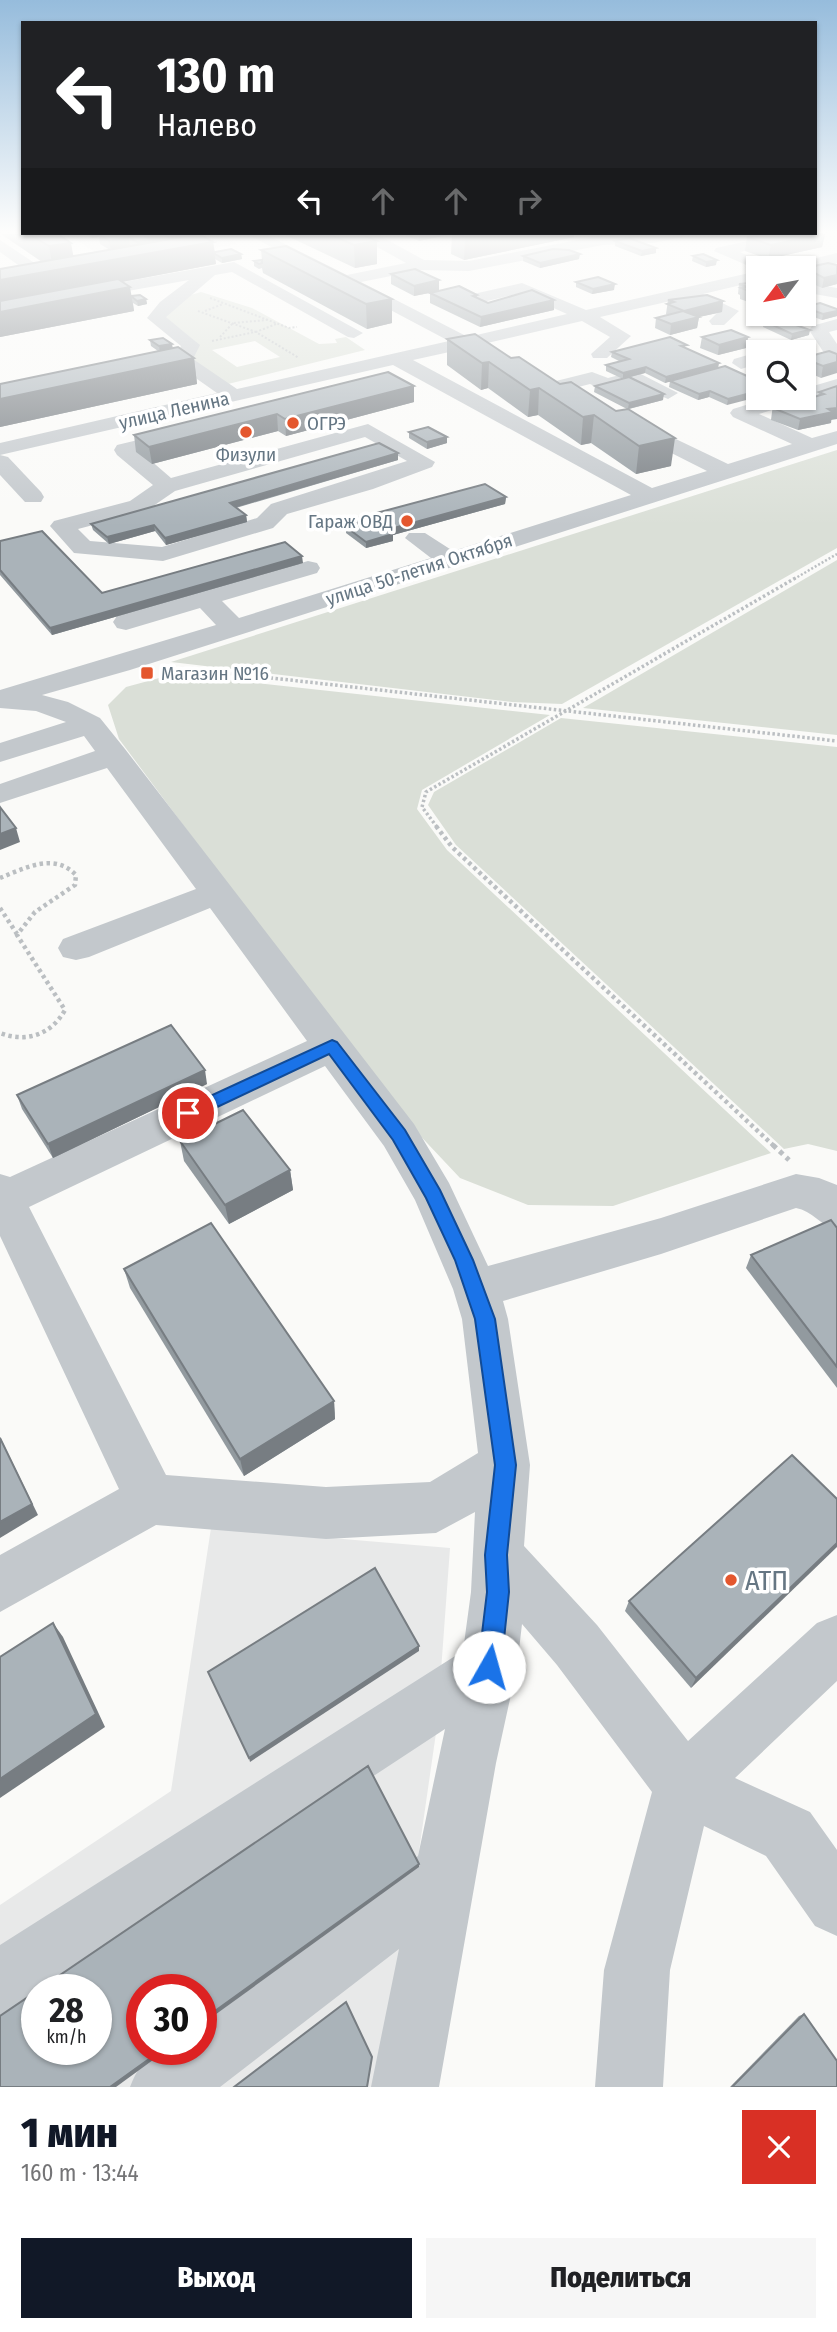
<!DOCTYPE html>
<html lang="ru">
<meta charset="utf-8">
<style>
:root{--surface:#fff;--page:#f6f6f6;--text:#202124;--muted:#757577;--accent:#111827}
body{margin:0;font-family:"Fira Sans Condensed",sans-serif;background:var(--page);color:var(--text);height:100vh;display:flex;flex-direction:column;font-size:26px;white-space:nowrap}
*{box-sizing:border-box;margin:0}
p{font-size:23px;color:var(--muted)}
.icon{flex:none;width:38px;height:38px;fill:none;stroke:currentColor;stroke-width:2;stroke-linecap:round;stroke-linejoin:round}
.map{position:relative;height:2087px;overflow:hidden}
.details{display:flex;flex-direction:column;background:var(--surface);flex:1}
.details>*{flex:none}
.guide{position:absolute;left:21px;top:21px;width:796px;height:214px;border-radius:0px;box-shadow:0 2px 5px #0004;background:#202124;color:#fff;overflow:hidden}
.needle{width:46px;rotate:238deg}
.buttons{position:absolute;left:746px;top:256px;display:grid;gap:14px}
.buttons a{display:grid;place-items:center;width:70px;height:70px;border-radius:0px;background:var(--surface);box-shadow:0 2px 5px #0004;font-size:35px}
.speed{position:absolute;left:21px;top:1974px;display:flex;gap:14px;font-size:35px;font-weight:700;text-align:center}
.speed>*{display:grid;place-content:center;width:91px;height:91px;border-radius:50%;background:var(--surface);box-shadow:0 2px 5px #0004;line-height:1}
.speed small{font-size:18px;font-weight:400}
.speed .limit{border:10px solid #d22;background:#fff;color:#111}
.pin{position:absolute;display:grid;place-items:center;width:60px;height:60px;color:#fff;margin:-30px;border:4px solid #fff;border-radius:50%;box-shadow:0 2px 7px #0007}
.me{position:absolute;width:77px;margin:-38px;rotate:7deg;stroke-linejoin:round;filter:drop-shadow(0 0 5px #0008)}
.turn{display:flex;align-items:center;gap:24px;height:147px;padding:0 21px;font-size:32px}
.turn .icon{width:91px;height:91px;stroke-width:2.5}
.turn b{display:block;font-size:49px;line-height:60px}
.lanes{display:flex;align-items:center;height:66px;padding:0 21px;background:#0003;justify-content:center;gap:35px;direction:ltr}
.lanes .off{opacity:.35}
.round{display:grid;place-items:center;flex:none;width:74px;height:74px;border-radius:0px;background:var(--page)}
.summary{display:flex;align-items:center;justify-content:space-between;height:119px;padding:0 21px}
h1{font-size:42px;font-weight:800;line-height:52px;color:var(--accent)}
.button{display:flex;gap:14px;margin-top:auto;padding:14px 21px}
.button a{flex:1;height:80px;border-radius:0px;background:var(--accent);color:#fff;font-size:28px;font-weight:800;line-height:80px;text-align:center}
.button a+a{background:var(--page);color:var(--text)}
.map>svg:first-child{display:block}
.built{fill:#e8e9e9;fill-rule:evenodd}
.green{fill:#dadfd7;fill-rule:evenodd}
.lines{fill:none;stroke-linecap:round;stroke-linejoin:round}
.path-far4{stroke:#bbbfc2;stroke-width:2;stroke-dasharray:2 2;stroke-linecap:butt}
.path-far3{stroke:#bbbfc2;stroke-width:2.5;stroke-dasharray:2 2;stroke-linecap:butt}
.path-far2{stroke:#bbbfc2;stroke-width:3.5;stroke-dasharray:2.5 2.5;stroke-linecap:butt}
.path-far1{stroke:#bbbfc2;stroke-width:4.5;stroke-dasharray:3.5 3.5;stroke-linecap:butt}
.path{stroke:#bbbfc2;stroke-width:5;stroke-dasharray:4.5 4.5;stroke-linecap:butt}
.minor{fill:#c3c8cc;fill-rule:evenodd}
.wall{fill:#929a9f}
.shaded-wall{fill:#777d82}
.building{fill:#aab3b9;stroke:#777d82;stroke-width:2}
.route{fill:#1a73e8;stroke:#114b97;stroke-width:2}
.poi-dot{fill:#e4572e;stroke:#fff;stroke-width:2.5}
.labels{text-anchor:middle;stroke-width:7;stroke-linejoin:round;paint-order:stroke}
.far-street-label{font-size:19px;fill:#657683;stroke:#fff}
.far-poi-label{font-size:19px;fill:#657683;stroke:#fff;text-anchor:start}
.near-poi-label{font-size:28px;fill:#657683;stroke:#fff;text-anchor:start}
</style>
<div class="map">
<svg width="837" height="2087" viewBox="0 0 837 2087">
<rect width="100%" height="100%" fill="#fafaf8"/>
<!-- built -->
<g class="built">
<polygon points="67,234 219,234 237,244 115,265"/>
<path d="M211,1528L450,1548L437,1726L385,2087H0V1905L171,1791ZM37,1990H96V2049H37ZM142,1990H201V2049H142Z"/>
</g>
<!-- green -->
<g class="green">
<path d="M201,292L252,308L319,344L337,343L335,339L346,337L365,350L224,385L191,362L196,342L162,314L184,297ZM255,341L280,357L237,367L212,350Z"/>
<polygon points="837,450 837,548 562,704 512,702 171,662"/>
<polygon points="837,560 837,735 583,708"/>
<polygon points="174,674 550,715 422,790 417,809 447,850 771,1153 613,1206 528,1205 460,1178 395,1109 119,739 108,705 126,687"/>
<polygon points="561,718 837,747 837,1151 808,1144 784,1149 456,845 428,805 434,792"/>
</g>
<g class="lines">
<!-- path-far4 -->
<g class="path-far4">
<polyline points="201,234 216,242 209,243"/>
<polyline points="210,298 289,328 297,327"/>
<polyline points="198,311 256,332"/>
<polyline points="205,311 223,304"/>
<polyline points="276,324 256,332 299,358"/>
<polyline points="220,337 233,323 267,320"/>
<polyline points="212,341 255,332"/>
</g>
<!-- path-far3 -->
<polyline class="path-far3" points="794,579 837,554"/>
<!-- path-far2 -->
<g class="path-far2">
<polyline points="191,669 837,741"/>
<polyline points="437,827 422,807 426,792 797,577"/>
</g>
<!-- path-far1 -->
<g class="path-far1">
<polyline points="436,826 452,847 775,1147"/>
<path d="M0,878C25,868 54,852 76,875L75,885L35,912L17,935L65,1010C51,1035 26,1043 0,1033"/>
<polyline points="0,908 17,934"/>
</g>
<!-- path -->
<polyline class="path" points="773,1145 789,1160"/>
<!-- minor -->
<g class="minor">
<path d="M247,234H265L347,275L406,263L370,243L366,234H380L382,237L424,260L469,261L603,235L686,234L683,237L653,243L603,245L469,271L421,270L361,282L468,337L567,314L520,293L475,304L466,299L469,295L522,283L586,310L758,271V281L703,294L739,311L724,325H712L709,321L718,312L684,298L600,317L631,336L607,358H593L591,354L610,337L582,321L483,344L485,348L483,352L476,354L463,349L413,360L652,488L707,471L620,427L617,423L620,419H634L728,464L792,444L733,417L730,413L733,409L772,397H803V389L837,379V391L759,414L812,438L837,431V444L130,670L42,695L68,702L100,718L125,749L414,1124L449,1183L488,1266L661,1218L796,1174L819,1178L837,1185V1231C821,1225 812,1211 796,1208L661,1254L503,1301L508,1319L530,1465L524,1546L597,1625L688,1741L817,1623L837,1615V1681L735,1778L810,1812L837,1850V1936L815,1926L766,1856L704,1826L670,1970L663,2087H595L604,1970L652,1792L557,1665L522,1624L517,1667L496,1763L439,2087H371L399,1949L220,2087H130C147,2045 160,2049 201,2049V2017L418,1856L445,1729L48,1990H37V1997L0,2016V1945L463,1651L471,1592L475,1512L436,1533L326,1539L156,1525L0,1612V1555L119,1489L0,1236V1174L10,1177L307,1041L210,908L89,957L76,960L63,957L58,948L63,939L196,889L107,768L0,803V784L95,751L84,736L0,762V743L66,722L36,711L0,708V690L216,625L200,608L126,630L117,628L113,622L117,616L308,561L317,563L320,568L317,573L222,601L239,618L431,558L405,538L409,533H425L453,551L631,495L393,365L0,455V443L217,393L180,367L147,375L137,369L140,365L176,357L181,346L147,318L160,302L189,280L0,314V304L234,262L363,333L354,338L348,337L232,272L215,275L166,317L200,345L193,359L237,389L449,341ZM325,1066L384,1146L415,1200L453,1289L462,1319L478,1453L430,1482L326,1487L166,1475L29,1207Z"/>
<polygon points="762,238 770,243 767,246 740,252 776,268 758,270 714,251 716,248"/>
<polygon points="0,240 51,274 51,280 39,280 0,252"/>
<polygon points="837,253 837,263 803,271 803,268 786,268 788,265"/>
<polygon points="803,282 837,288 837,298 803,292"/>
<polygon points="837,319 837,330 829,332 837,344 837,364 830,362 809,330 812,326"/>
<polygon points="758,352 758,364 741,369 732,363 734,359"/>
<polygon points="635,371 678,393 668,399 633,384 606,391 590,384 555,393 545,387 548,383 592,372 608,378"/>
<path d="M368,424L435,462L432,467L373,489L287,514L273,528L163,561L74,553L50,526L54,521L130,501L153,485L117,455L114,450L117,445L188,428L195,430L198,434L195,438L141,452L171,478ZM365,437L407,461L271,504L257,518L162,547L90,541L78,529L146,511L175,491Z"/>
<polygon points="0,455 8,457 41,492 44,497 41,502 25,502 0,475"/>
</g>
</g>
<!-- wall -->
<g class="wall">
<polygon points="1,234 58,234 74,256 110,250 100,244 99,237 92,238 84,234 192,234 192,236 213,242 215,252 241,254 242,259 222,263 215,259 216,264 122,282 132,296 146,299 147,304 138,306 133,303 134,311 0,337 0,269 42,262"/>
<polygon points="283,234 361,234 377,264 355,268"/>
<polygon points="405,234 574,234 574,237 464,260 451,254 452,234 419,241 405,235"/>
<polygon points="747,234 825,234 822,247 768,259 745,251 747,237 755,236"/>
<polygon points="615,241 656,248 656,253 641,256 615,246"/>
<polygon points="261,250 392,299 392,323 367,329 263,273 262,268 259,269 254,266 254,261 262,260"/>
<polygon points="523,256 579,259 540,268 523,261"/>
<polygon points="693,256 716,265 706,267 692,261"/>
<polygon points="837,265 837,284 822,288 803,279 805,268"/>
<polygon points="391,274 439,280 439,291 414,296 391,284"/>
<polygon points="576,282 614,290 592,294 576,287"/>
<polygon points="758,282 758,304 754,304 740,299 740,295 738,294 739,284"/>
<polygon points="430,293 477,295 477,298 488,303 554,300 554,310 480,327 430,303"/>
<polygon points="668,300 723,301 722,312 699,317 697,328 670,335 655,328 656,318 667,315 666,314"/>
<polygon points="804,307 837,309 837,316 822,320 803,313"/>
<polygon points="773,314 808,323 797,326 809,335 791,340 763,327 764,321 772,319"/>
<polygon points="702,337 748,337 746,348 718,355 700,348"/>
<polygon points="447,339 511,358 560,384 616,411 627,409 594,392 595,386 623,379 606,371 606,365 621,362 611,357 612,352 686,349 718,368 758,381 727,405 709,397 698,400 669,387 670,381 665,383 645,373 626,378 663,400 629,409 671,466 636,474 591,443 581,445 538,415 528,417 488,388 481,390 447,365"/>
<polygon points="150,340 173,348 194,358 197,384 0,427 0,384 158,351 151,346"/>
<polygon points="829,351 821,378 803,370 803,358"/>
<polygon points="758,358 758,373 751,371 753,360"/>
<polygon points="388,372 414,402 286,436 278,431 152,464 136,452 134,435"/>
<polygon points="837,386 831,423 798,430 771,420 773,404 814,397 818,396 819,392"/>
<polygon points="409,432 447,437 447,443 427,449 409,438"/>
<polygon points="398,453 398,460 236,508 246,515 247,522 166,545 155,531 109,544 93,530 91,524"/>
<polygon points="506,497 505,504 393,535 393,541 366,548 346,533 346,527 354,525 354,519"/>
<polygon points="0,541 102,593 303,563 52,635 0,575"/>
<polygon points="207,1084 53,1158 22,1109 17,1095"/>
<polygon points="180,1141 290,1170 293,1190 229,1224 184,1161"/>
<polygon points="837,1228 837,1388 746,1268 751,1255"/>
<polygon points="124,1269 334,1401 335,1419 244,1476 130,1288"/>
<polygon points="837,1499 691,1688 625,1611 629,1601"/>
<polygon points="804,2014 837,2087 730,2087 799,2016"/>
</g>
<!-- shaded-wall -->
<g class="shaded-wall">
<polygon points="91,234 119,234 99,234 99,237 92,238"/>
<polygon points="149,234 160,234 161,242 138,252 137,242 143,235"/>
<polygon points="173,234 192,234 192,236 169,246 168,237"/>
<polygon points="419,234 452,234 419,241"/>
<polygon points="482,234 574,234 574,237 464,260 465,237"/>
<polygon points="825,234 822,247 768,259 771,245"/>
<polygon points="129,237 130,247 111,250 109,241"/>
<polygon points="377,241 377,264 355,268 354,245"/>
<polygon points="213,242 216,264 0,305 0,280"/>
<polygon points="71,243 75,265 53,269 49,246"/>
<polygon points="656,248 656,253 641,256 642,251"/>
<polygon points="241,254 242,259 222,263 222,258"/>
<polygon points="580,254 579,259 540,268 540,263"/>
<polygon points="717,260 716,265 706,267 706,262"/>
<polygon points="837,275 837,284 822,288 824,278"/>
<polygon points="439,280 439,291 414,296 414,286"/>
<polygon points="615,284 614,290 592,294 593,289"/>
<polygon points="130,287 134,311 0,337 0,312"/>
<polygon points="756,294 758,294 758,304 754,304"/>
<polygon points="146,299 147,304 138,306 137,301"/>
<polygon points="392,299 392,323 367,329 366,304"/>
<polygon points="554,300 554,310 480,327 481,317"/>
<polygon points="723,301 722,312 699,317 697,328 670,335 671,324 684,311"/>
<polygon points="837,311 837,316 822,320 823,314"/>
<polygon points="810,318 808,323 792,327 793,322"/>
<polygon points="810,330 809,335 791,340 792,334"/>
<polygon points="748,337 746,348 718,355 719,345"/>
<polygon points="172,344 173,349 160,352 159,346"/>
<polygon points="194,358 197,384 0,427 0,399"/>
<polygon points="489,362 488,388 481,390 482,363"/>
<polygon points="837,362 837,373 821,378 823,366"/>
<polygon points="719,363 718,369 665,383 666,377"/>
<polygon points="646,367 645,373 623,379 623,373"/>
<polygon points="414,386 414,402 286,436 285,419"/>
<polygon points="539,388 538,415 528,417 530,390"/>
<polygon points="710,391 709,397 698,400 699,394"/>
<polygon points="758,391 758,397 727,405 728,399"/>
<polygon points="664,394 663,400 628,409 629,403"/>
<polygon points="837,408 837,419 831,420 831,423 798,430 800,419"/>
<polygon points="277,414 278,431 152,464 149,447"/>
<polygon points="594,415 591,443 581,445 583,417"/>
<polygon points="447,437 447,443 427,449 427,442"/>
<polygon points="675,438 671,466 636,474 639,446"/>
<polygon points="398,453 398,460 230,509 230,503"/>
<polygon points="506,497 505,504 393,535 393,541 366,548 366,542 387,530"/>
<polygon points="246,515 247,522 166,545 165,538"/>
<polygon points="154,525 155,531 109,544 107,537"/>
<polygon points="302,556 303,563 52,635 50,628"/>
<polygon points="16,828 20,842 0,850 0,834"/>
<polygon points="205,1070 207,1084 53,1158 48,1144"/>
<polygon points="290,1170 293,1190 229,1224 225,1205"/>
<polygon points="334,1401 335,1419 244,1476 240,1459"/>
<polygon points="0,1437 38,1515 0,1538"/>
<polygon points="837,1543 837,1547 691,1688 696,1678"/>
<polygon points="53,1623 63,1637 105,1727 0,1798 0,1779"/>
<polygon points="419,1646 419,1651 250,1762 249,1758"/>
<polygon points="419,1864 419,1867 201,2025 201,2021"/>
<polygon points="163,2049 168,2049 116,2087 110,2087"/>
</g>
<!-- building -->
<g class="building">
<polygon points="29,234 58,234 71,243 49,246"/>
<polygon points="99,234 149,234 143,235 151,240 137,242 129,237 109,241"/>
<polygon points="163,234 179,234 181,235 168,237"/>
<polygon points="199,234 213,242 0,280 0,269"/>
<polygon points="329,234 361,234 377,241 354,245"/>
<polygon points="457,234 482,234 465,237"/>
<polygon points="771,234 823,234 771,245 747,237"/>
<polygon points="629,238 656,248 642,251 615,241"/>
<polygon points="286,246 392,299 366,304 261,250"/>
<polygon points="231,249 241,254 222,258 215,254 215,252"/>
<polygon points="553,249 569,250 580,254 540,263 523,256"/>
<polygon points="703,254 717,260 706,262 693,256"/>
<polygon points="262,260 262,263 259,264 254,261"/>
<polygon points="828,263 837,265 837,275 824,278 805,268"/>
<polygon points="415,269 439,280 414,286 391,274"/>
<polygon points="598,277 615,284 593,289 576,282"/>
<polygon points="118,279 130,287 0,312 0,301"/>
<polygon points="758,282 758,294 756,294 741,288 747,287 739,284"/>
<polygon points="459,286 477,295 473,296 488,303 532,290 554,300 481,317 430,293"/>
<polygon points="140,295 146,299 137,301 131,296"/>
<polygon points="707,295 723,301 684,311 667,304 674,302 668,300"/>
<polygon points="820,303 837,309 837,311 823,314 804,307"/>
<polygon points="683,311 699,317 671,324 656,318"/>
<polygon points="774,313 799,313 810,318 793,322 773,314"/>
<polygon points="776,318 810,330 792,334 764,321"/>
<polygon points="731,330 748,337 719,345 702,337"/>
<polygon points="475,334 511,358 519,357 560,384 571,382 616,411 628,409 675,438 639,446 594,415 583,417 539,388 530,390 489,362 482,363 447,339"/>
<polygon points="670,337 687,345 681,346 719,363 666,377 646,367 623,373 606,365 629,359 612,352"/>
<polygon points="163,338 172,344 159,346 150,340"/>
<polygon points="178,347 194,358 0,399 0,384"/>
<polygon points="829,351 837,354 837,362 823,366 803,358"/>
<polygon points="725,366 758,381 758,384 750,386 758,390 758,391 728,399 710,391 699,394 670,381"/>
<polygon points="388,372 414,386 285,419 277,414 149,447 134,435"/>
<polygon points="629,377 664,394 629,403 595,386"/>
<polygon points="837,386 837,408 828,409 833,412 800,419 773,408 778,407 773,404 797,397 803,397 803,396 808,394 814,397 824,394 819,392"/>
<polygon points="428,427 447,437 427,442 409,432"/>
<polygon points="379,443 398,453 230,503 246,515 165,538 154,525 107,537 91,524"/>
<polygon points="485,484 506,497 387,530 393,534 366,542 346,527 359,523 354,519"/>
<polygon points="42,531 102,593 285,542 302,556 50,628 0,570 0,541"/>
<polygon points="0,807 16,828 0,834"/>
<polygon points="171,1025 205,1070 48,1144 17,1095"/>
<polygon points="243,1110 290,1170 225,1205 180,1141"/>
<polygon points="831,1220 837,1228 837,1367 751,1255"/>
<polygon points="211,1223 334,1401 240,1459 124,1269"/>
<polygon points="0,1438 32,1504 0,1522"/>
<polygon points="792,1455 837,1499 837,1543 696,1678 629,1601"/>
<polygon points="375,1568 419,1646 249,1758 208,1672"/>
<polygon points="53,1623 96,1714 0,1779 0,1657"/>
<polygon points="368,1766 419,1864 201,2021 201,1990 142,1990 142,2049 163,2049 110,2087 0,2087 0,2016 37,1991 37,2049 96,2049 96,1990 38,1990"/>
<polygon points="346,2002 372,2057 367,2087 234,2087"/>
<polygon points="804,2014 837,2061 837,2087 732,2087"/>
</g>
<!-- sky -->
<linearGradient id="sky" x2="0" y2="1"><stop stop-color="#96bcdc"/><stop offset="0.44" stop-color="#fdfdfc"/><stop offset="1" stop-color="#fdfdfc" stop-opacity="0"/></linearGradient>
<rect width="837" height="526" fill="url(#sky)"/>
<!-- route -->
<polygon class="route" points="332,1040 337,1042 405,1130 440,1190 473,1260 495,1319 516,1465 507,1555 509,1592 501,1667 498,1675 489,1679 481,1675 478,1667 487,1592 485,1555 495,1465 475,1319 455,1260 426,1198 393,1140 329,1054 194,1118 188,1120 180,1113 182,1109"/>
<!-- markers -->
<g class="poi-dot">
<circle cx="293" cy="423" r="7"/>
<circle cx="246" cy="432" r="7"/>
<circle cx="407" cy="521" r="7"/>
<rect x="140" y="666" width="14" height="14" rx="3.5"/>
<circle cx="731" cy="1580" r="7"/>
</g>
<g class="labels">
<!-- far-street labels -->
<g class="far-street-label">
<text transform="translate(174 410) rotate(-13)" y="7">улица Ленина</text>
<text transform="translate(419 569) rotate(-18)" y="7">улица 50-летия Октября</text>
</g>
<!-- far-poi labels -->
<g class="far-poi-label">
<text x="307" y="430">ОГРЭ</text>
<text x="246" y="461" text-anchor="middle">Физули</text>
<text x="393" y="528" text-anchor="end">Гараж ОВД</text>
<text x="161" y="680">Магазин №16</text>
</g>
<!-- near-poi labels -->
<g class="near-poi-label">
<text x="745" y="1590">АТП</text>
</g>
</g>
</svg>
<div class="buttons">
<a><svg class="needle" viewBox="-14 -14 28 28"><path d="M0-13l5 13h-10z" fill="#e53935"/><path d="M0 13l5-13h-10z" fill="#757577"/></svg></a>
<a><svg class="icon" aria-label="search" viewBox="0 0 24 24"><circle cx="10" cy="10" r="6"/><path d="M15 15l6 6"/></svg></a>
</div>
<div class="speed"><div>28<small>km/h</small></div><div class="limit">30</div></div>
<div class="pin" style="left:188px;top:1113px;background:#d93025"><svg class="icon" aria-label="arrive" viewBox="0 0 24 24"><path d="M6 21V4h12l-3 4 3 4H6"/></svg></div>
<svg class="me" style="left:489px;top:1667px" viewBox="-20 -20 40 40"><circle r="19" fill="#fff"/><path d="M0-13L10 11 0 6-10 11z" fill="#1a73e8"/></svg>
<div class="guide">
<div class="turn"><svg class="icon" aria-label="left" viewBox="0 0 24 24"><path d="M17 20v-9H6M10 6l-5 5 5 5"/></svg><div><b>130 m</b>Налево</div></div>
<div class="lanes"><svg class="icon" aria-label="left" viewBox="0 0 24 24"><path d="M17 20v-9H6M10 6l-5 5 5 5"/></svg><svg class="icon off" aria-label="ahead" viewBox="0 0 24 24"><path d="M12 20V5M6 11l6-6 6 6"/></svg><svg class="icon off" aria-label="ahead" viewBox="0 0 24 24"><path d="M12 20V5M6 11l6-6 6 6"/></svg><svg class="icon off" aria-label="right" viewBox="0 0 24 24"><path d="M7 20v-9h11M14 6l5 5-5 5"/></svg></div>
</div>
</div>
<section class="details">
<div class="summary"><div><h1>1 мин</h1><p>160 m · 13:44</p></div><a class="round" style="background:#d93025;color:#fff"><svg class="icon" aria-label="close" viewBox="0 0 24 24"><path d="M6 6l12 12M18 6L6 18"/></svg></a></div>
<div class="button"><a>Выход</a><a>Поделиться</a></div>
</section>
